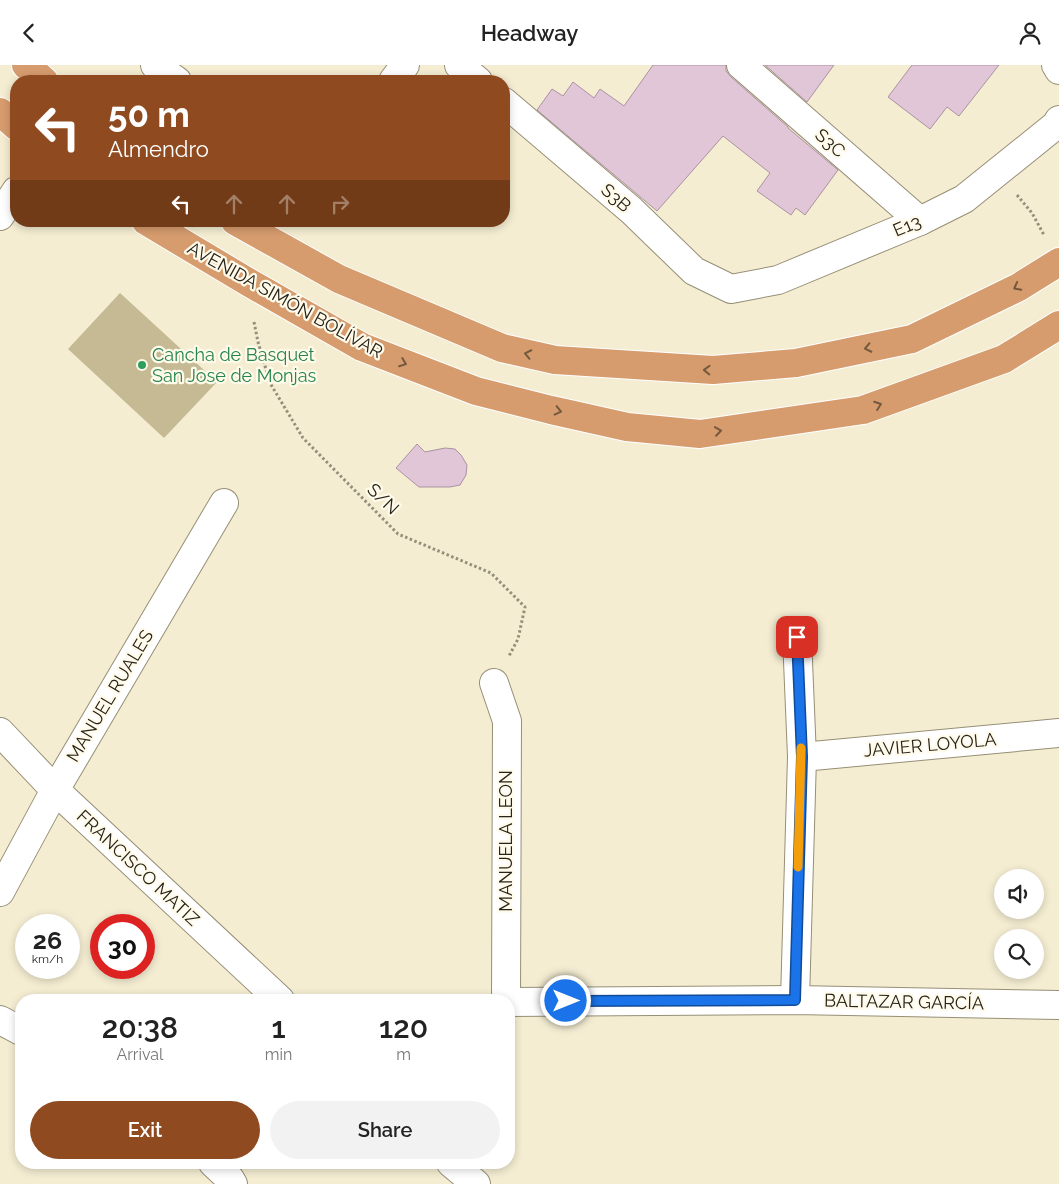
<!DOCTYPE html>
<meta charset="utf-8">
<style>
:root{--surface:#fff;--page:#f2f2f2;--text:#222;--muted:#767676;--accent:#8f4a1f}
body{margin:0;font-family:Raleway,sans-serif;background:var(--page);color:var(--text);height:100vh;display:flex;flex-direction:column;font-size:19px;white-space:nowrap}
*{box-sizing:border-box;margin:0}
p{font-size:16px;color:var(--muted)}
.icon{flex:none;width:28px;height:28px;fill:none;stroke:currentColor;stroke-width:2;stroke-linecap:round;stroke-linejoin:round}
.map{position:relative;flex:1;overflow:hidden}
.panel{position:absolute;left:15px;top:929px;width:500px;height:175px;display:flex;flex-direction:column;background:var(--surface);border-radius:20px;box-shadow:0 2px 8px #0003}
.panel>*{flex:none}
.banner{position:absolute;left:10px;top:10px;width:500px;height:152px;border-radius:20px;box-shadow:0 2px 8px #0003;background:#8f4a1f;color:#fff;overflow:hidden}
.fabs{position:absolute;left:994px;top:804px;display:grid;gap:10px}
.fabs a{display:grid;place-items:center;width:50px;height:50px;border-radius:50%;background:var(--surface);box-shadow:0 2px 8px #0003;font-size:25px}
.speed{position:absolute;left:15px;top:849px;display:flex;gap:10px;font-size:25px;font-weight:700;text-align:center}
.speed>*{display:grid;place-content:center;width:65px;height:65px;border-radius:50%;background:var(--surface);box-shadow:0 2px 8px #0003;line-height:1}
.speed small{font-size:12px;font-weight:400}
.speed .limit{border:8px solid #d22;background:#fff;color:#111}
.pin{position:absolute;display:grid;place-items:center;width:42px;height:42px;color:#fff;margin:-21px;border-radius:10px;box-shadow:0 2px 8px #0006}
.me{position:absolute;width:55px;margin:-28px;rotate:90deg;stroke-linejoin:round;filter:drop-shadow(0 0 4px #0008)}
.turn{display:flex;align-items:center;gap:18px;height:105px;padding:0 15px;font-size:22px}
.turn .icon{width:65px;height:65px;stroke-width:2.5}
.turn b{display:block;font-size:35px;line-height:42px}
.lanes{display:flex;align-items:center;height:48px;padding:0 15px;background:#0003;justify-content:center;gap:25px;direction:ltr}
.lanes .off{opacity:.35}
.eta{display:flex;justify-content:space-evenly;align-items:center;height:85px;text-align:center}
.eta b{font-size:30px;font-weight:600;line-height:35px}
.cta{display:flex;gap:10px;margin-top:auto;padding:10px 15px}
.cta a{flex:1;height:58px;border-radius:30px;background:var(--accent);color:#fff;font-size:20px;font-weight:600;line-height:58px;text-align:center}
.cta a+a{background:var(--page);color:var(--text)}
header{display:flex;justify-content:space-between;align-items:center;height:65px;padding:0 15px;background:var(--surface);font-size:22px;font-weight:600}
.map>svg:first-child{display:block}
.green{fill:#c5ba94}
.building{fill:#e0c6d7;stroke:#ab92a2}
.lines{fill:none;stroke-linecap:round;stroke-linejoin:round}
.minor-casing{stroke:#968f76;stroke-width:30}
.tertiary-casing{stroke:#968f76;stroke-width:30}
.trunk-casing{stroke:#fff;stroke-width:30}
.path{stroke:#948f7b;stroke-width:3;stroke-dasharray:2.5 2.5;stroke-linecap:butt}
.minor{stroke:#fff;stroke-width:28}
.tertiary{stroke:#fff;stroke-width:28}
.trunk{stroke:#d69c6e;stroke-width:28}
.oneway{stroke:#75593f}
.route-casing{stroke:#114b97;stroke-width:12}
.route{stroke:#1a73e8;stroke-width:9}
.slow{stroke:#f59e0b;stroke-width:9}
.leisure-dot{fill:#2e9e5b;stroke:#fffaea;stroke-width:2}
.labels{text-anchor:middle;stroke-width:4.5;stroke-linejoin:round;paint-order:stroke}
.street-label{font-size:18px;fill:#262319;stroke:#fffaea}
.leisure-label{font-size:18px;fill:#27864d;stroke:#fffaea;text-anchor:start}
</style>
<header><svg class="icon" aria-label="back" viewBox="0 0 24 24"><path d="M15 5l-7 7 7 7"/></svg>Headway<svg class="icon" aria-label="person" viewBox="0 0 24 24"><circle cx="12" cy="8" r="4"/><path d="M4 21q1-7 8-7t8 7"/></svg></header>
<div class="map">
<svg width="1059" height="1119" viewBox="0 0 1059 1119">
<rect width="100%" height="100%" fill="#f4edd2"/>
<!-- green -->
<polygon class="green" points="120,228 217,317 164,373 68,284"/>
<!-- building -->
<g class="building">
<polygon points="653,0 726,0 726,6 731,12 788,62 788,63 838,105 805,150 796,143 791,150 757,126 770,108 723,71 657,146 537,45 552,24 563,31 573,17 594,33 600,24 624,41"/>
<polygon points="765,0 834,0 807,37"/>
<polygon points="912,0 999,0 959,51 947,42 930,64 888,32"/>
<polygon points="417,379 425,387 445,383 455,384 461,390 467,400 466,410 460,420 450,422 419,422 396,403"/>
</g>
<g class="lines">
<!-- minor casing -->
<g class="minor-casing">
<g id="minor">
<polyline points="155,0 177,16"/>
<polyline points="459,0 478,16"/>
<polyline points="741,0 920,156"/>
<polyline points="1056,0 1059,5"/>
<polyline points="393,16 405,0"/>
<polyline points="504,37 631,145 694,206 731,224 778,215 920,156 964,134 1056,60 1059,55"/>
<polyline points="0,151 16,126"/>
<polyline points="494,618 507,656 506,935"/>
<polyline points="802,692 1059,668"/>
<polyline points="0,827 55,725 224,438"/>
<polyline points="795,935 802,692 797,572"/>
<polyline points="509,937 795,935 1059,940"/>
<polyline points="0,955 21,966"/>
<polyline points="213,1098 230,1114 233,1119"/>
</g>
</g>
<!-- tertiary casing -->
<g class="tertiary-casing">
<g id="tertiary">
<polyline points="0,667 55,725 280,935"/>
<polyline points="451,1098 476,1119"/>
</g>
</g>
<!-- trunk casing -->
<g class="trunk-casing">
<g id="trunk">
<polyline points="26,0 44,16"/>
<polyline points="0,47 16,61"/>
<polyline points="146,156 248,217 362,282 476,326 551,345 627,362 700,369 863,345 1004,294 1059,260"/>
<polyline points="235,156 339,214 502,283 555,295 713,305 796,298 912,274 1019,222 1059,197"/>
</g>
</g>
<!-- path -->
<g class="path">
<polyline points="1017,130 1032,148 1044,170"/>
<polyline points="254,257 258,277 270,318 303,373 398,469 491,508 525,542 518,574 509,591"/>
</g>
<!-- minor -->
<use href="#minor" class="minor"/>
<!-- tertiary -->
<use href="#tertiary" class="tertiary"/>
<!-- trunk -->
<use href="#trunk" class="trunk"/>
</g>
<!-- one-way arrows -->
<defs><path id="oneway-chevron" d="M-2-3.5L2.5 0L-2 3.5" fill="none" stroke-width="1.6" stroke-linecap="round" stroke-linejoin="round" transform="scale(1.25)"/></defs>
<g class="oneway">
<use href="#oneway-chevron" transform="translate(1017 222) rotate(152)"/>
<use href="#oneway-chevron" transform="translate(868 283) rotate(168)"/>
<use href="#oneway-chevron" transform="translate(528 289) rotate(-168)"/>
<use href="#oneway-chevron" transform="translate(403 298) rotate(21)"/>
<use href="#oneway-chevron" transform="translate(707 305) rotate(-178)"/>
<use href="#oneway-chevron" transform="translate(878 340) rotate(-20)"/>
<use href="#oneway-chevron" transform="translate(558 346) rotate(13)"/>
<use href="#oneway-chevron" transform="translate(718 366) rotate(-8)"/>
</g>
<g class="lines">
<!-- route casing -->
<g class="route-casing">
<polyline id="route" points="566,936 795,935 802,692 797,572"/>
</g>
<!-- route -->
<use href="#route" class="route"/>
<!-- slow -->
<polyline class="slow" points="798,802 801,683"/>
</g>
<!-- markers -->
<circle class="leisure-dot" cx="142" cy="300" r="5"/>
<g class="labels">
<!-- street labels -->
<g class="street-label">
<text transform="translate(830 78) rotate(41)" y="6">S3C</text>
<text transform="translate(616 133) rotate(41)" y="6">S3B</text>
<text transform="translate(907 161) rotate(-23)" y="6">E13</text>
<text transform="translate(285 235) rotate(29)" y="6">AVENIDA SIMÓN BOLÍVAR</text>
<text transform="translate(383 434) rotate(44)" y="6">S/N</text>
<text transform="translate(110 631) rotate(-59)" y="6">MANUEL RUALES</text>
<text transform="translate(930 680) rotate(-5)" y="6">JAVIER LOYOLA</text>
<text transform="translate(506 776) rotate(-90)" y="6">MANUELA LEON</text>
<text transform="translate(138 803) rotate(43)" y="6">FRANCISCO MATIZ</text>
<text transform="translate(904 937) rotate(1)" y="6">BALTAZAR GARCÍA</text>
</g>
<!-- leisure labels -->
<g class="leisure-label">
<text x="152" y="296">Cancha de Basquet<tspan x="152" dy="21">San Jose de Monjas</tspan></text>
</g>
</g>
</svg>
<div class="fabs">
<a><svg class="icon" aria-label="sound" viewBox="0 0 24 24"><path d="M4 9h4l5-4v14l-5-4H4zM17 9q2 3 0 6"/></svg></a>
<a><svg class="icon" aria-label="search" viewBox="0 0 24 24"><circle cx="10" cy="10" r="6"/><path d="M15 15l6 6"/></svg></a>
</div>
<div class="speed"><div>26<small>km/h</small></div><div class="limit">30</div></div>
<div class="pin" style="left:797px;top:572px;background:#d93025"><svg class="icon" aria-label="arrive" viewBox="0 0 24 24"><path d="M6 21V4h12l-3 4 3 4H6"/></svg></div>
<svg class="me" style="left:566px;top:936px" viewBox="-20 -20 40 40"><circle r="17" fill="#1a73e8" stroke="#fff" stroke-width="3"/><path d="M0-11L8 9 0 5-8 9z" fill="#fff"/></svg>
<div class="banner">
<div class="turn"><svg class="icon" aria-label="left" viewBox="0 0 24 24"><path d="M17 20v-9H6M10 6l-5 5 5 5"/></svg><div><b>50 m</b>Almendro</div></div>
<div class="lanes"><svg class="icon" aria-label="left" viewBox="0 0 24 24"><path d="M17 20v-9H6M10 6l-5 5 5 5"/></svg><svg class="icon off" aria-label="ahead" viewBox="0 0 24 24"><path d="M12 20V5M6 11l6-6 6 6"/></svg><svg class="icon off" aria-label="ahead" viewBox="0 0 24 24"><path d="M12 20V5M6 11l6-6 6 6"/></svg><svg class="icon off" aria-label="right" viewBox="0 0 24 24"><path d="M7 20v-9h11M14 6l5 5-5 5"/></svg></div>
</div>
<section class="panel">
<div class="eta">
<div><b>20:38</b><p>Arrival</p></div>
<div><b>1</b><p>min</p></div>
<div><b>120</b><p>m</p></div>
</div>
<div class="cta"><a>Exit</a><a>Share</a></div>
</section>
</div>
